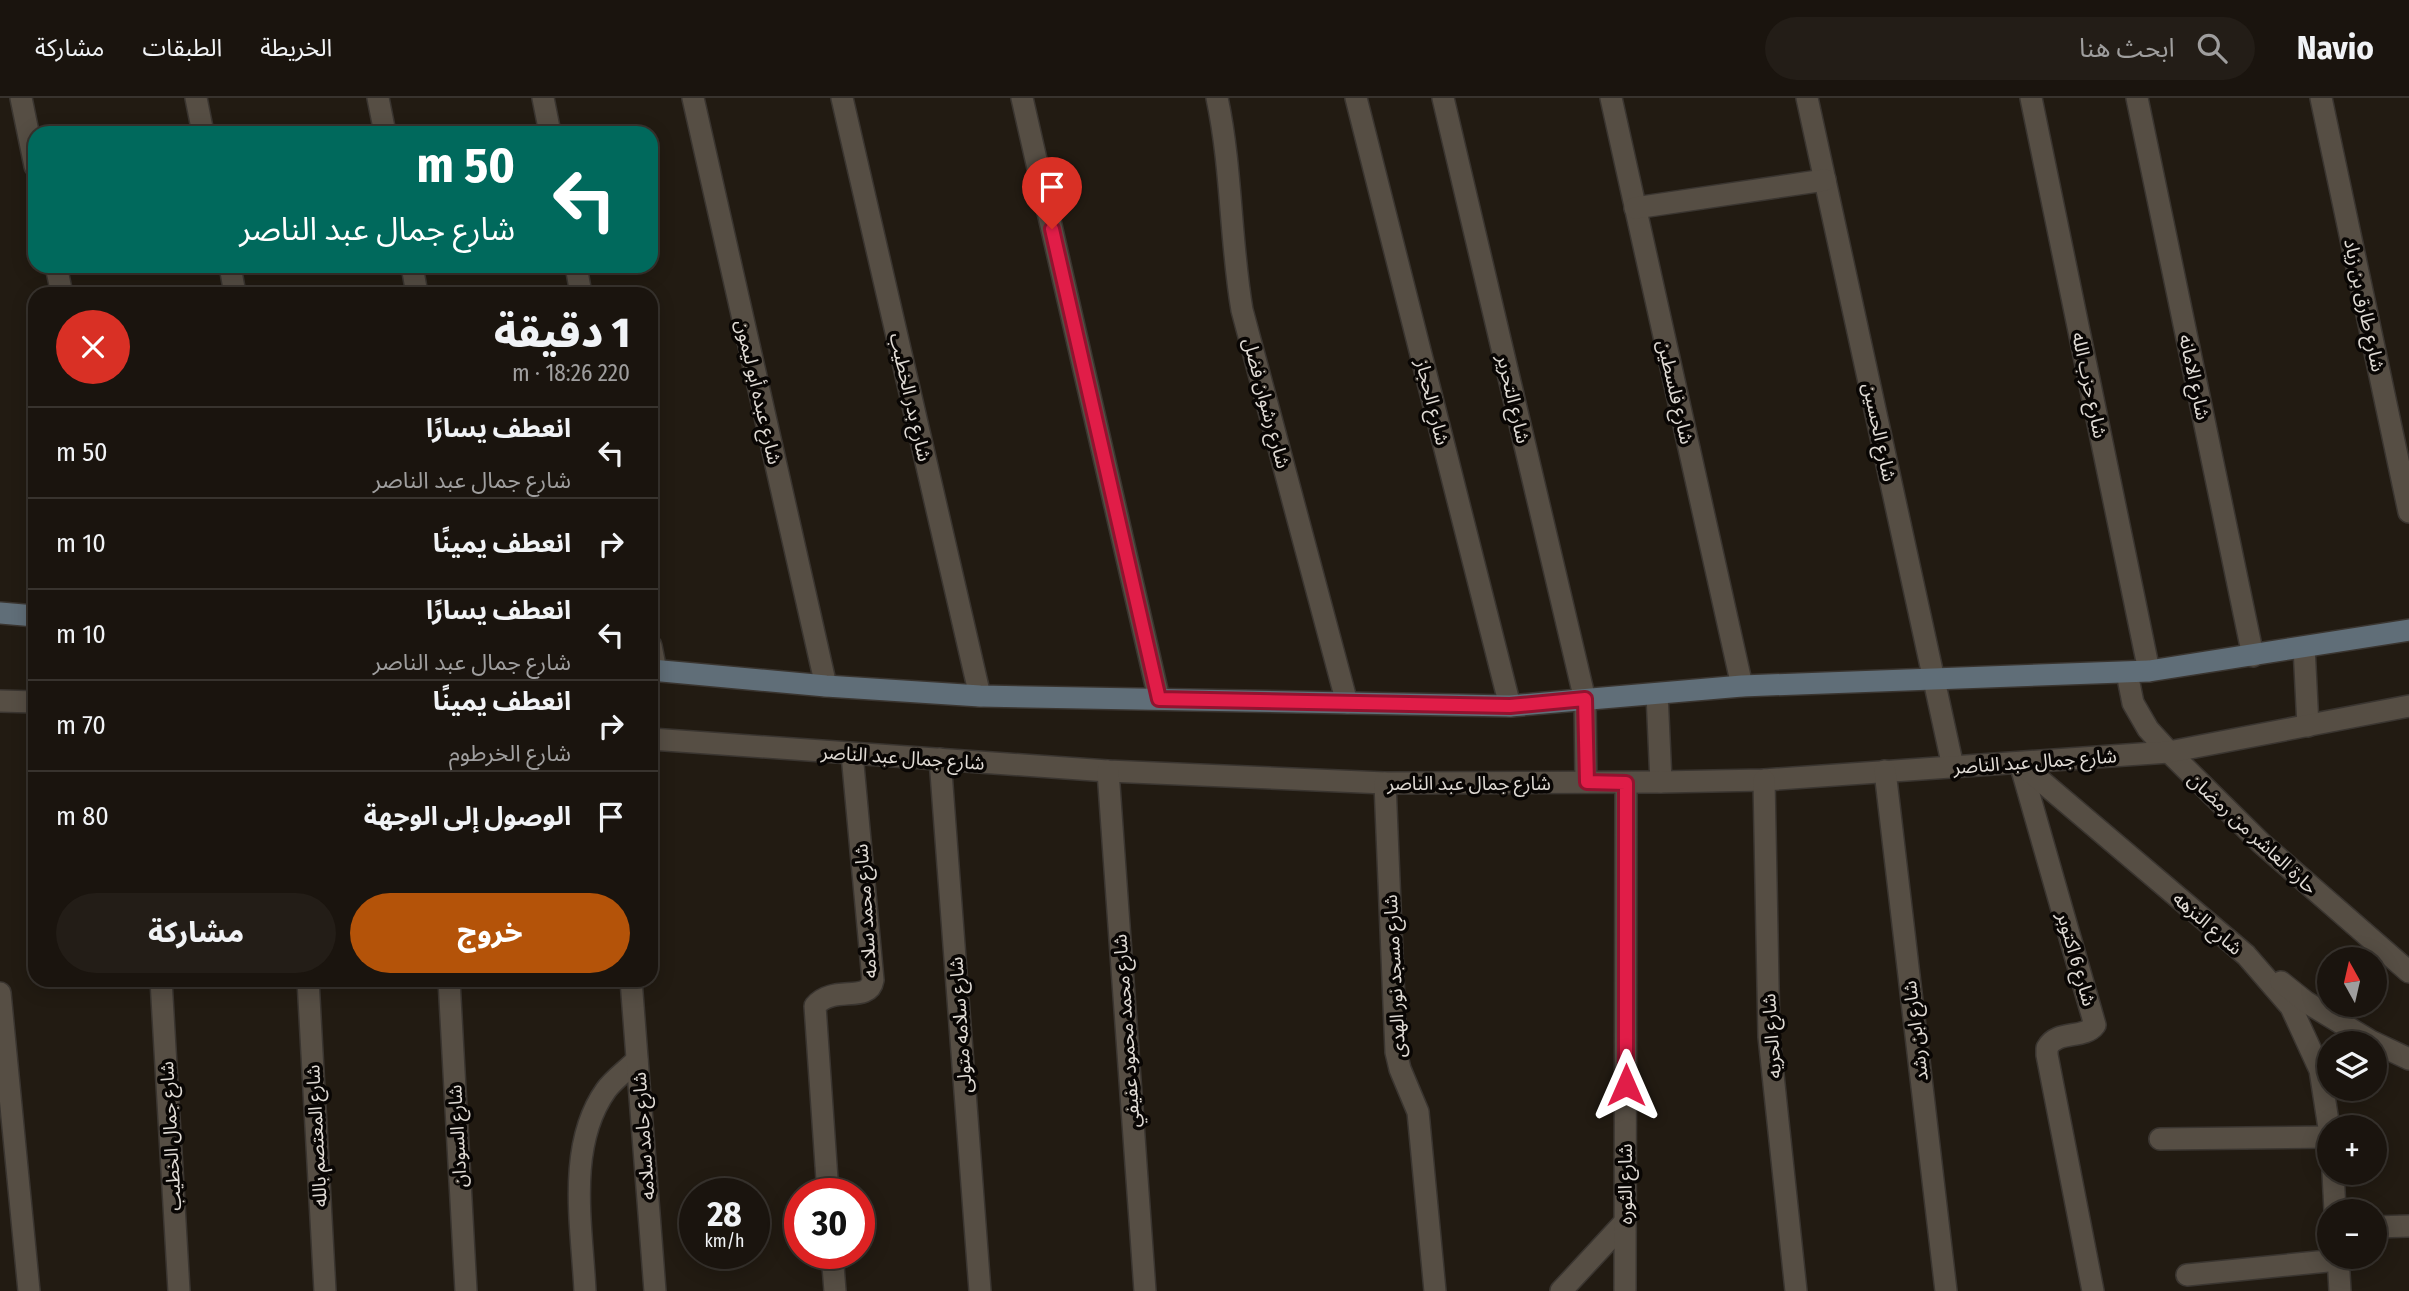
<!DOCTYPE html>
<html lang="ar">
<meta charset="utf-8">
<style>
:root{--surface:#1a140e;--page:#231d17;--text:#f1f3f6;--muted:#9f9e9e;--line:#38332e;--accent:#b45309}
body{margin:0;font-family:"Fira Sans Condensed","Noto Sans Arabic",sans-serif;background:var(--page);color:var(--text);direction:rtl;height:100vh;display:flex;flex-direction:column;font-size:26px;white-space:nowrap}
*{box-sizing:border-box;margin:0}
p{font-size:23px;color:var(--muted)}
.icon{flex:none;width:38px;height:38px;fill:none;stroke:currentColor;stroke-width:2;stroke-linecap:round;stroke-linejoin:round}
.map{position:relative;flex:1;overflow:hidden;direction:ltr}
.panel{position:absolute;left:28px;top:189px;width:630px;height:700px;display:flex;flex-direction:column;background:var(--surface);border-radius:21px;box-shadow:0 4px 18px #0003,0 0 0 2px var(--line);direction:rtl}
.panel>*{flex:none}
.hud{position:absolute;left:28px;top:28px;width:630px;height:147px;border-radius:21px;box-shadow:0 4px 18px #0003,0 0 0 2px var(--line);direction:rtl;background:#00695c;color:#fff;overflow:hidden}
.needle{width:46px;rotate:352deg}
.controls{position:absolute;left:2317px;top:849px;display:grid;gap:14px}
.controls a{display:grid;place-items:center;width:70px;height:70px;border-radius:50%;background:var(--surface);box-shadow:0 4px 18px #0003,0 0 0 2px var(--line);font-size:35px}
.speed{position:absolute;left:679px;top:1080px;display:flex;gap:14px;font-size:35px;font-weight:700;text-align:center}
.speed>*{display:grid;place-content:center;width:91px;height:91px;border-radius:50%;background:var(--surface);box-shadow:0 4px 18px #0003,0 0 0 2px var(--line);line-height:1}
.speed small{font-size:18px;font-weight:400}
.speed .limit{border:10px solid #d22;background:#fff;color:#111}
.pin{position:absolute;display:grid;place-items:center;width:60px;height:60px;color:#fff;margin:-72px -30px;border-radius:50% 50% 50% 0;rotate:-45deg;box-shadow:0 0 7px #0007}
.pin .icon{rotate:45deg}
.me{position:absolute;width:77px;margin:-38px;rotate:0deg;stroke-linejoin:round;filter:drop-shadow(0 0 5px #0008)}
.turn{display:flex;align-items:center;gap:24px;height:147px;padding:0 28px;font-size:32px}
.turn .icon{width:91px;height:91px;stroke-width:2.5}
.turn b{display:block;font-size:49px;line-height:60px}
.round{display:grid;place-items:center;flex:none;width:74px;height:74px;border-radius:37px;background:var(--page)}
.overview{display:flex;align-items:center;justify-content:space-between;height:119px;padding:0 28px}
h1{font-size:42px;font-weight:800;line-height:52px}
.primary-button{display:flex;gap:14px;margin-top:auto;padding:14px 28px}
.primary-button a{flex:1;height:80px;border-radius:42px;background:var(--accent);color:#fff;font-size:28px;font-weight:800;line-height:80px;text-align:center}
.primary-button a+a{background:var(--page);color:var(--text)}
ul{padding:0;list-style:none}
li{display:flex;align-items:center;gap:21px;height:91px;padding:0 28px;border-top:2px solid var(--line)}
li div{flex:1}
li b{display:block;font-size:26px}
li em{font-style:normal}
header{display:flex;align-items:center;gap:42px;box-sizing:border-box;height:98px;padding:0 35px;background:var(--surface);border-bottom:2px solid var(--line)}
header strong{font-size:33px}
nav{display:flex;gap:38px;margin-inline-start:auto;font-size:24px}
.search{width:490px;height:63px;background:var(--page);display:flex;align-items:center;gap:18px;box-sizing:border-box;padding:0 24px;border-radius:38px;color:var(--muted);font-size:26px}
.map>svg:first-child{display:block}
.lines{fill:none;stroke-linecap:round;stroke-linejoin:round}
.lane-casing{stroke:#3a3530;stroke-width:24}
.street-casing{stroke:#3a3530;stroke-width:24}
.secondary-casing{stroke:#3a3530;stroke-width:24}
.lane{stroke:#564e44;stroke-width:21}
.street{stroke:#564e44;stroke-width:21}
.secondary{stroke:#606e78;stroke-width:21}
.route-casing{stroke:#92132f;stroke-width:18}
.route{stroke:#e11d48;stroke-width:12}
.labels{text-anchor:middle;stroke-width:7;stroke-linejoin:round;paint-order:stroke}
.street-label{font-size:19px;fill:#e0dbd5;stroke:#090604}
</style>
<header>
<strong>Navio</strong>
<div class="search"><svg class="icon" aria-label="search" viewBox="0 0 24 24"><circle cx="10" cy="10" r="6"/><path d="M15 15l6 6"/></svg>ابحث هنا</div>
<nav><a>الخريطة</a><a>الطبقات</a><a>مشاركة</a></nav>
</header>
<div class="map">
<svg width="2409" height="1193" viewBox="0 0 2409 1193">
<rect width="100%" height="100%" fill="#221b12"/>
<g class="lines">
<!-- lane casing -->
<g class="lane-casing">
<path id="lane" d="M585,1193C582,1129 566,1048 606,992C614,981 627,972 637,962"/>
</g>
<!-- street casing -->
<g class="street-casing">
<g id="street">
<polyline points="21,0 35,68"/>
<polyline points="196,0 203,35"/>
<polyline points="378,0 385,35"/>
<polyline points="543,0 550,35"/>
<polyline points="693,0 826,588"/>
<polyline points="842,0 980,598"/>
<polyline points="1022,0 1159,601"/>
<path d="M1217,0C1232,70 1230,142 1242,212L1347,605"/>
<polyline points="1356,0 1510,608"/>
<polyline points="1443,0 1585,602 1586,684"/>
<polyline points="1611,0 1742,588"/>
<polyline points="1807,0 1953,669"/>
<polyline points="2031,0 2149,573"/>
<polyline points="2137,0 2253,558"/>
<polyline points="2321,0 2409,414"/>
<polyline points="1635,110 1825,82"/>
<polyline points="56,168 62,196"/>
<polyline points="230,168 235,196"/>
<polyline points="412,168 417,196"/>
<polyline points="576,168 581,196"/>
<polyline points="651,548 656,573"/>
<polyline points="2304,549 2308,628"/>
<polyline points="2127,575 2133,605 2148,631 2169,654 2261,745 2409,874"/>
<polyline points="1657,596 1661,684"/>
<polyline points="0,603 35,604"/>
<polyline points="651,641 1108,673 1385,685 1661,684 1764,682 2169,654 2409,608"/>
<polyline points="940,661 980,1193"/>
<path d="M2020,665L2095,927C2084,942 2057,931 2047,950V957L2093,1193"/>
<polyline points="2020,665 2246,857 2291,909 2320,972 2329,1030"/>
<polyline points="1108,673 1145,1193"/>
<polyline points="1885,673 1946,1193"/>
<polyline points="1764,682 1769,939 1796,1193"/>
<polyline points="1385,685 1396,954 1400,971 1418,1014 1435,1193"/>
<polyline points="161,882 179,1193"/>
<polyline points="308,882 325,1193"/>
<polyline points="449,882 466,1193"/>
<polyline points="631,882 655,1193"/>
<polyline points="2281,884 2306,904 2374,945"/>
<polyline points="0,895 29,1193"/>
<polyline points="2375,945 2409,961"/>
<polyline points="2160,1041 2329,1039"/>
<polyline points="2333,1074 2335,1113"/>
<path d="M828,1096L815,908C833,886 869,906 873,882L852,656"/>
<polyline points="2375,1129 2409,1128"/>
<polyline points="832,1155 835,1193"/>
<polyline points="2338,1158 2340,1193"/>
<polyline points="2187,1177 2338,1162"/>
<polyline points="1561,1193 1625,1124"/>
<polyline points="1625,1193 1626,685"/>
</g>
</g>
<!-- secondary casing -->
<g class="secondary-casing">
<g id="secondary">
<polyline points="0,515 35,518"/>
<polyline points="651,572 826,588 980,598 1510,608 1742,588 2149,573 2409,532"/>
</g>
</g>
<!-- lane -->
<use href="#lane" class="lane"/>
<!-- street -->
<use href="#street" class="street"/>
<!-- secondary -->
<use href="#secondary" class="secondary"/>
</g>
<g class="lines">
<!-- route casing -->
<g class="route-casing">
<polyline id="route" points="1052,131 1159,601 1510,608 1585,601 1587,684 1626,685 1626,987"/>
</g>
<!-- route -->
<use href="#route" class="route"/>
</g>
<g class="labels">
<!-- street labels -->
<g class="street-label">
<text transform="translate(2365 207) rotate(78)" y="7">شارع طارق بن زياد</text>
<text transform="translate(2195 279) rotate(78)" y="7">شارع الامانه</text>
<text transform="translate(2090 287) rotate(78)" y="7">شارع حزب الله</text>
<text transform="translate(759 294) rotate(77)" y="7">شارع عبده أبو ليمون</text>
<text transform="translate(1676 294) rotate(77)" y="7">شارع فلسطين</text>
<text transform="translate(911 299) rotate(77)" y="7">شارع بدر الخطيب</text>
<text transform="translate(1514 301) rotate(77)" y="7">شارع التحرير</text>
<text transform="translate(1433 304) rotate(76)" y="7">شارع الحجاز</text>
<text transform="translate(1267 305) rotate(75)" y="7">شارع رشوان فضل</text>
<text transform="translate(1880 334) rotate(78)" y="7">شارع الحسين</text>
<text transform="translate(903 659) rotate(4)" y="7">شارع جمال عبد الناصر</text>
<text transform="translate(2035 663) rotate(-4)" y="7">شارع جمال عبد الناصر</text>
<text x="1469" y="692">شارع جمال عبد الناصر</text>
<text transform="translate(2253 735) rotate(43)" y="7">حارة العاشر من رمضان</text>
<text transform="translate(865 813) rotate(-94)" y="7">شارع محمد سلامه</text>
<text transform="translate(2208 825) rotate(41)" y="7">شارع النزهه</text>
<text transform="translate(2077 861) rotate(74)" y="7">شارع 6 اكتوبر</text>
<text transform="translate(1394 878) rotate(-93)" y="7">شارع مسجد نور الهدى</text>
<text transform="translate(960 927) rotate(-94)" y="7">شارع سلامه متولى</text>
<text transform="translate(1126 933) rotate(-94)" y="7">شارع محمد محمود عفيفي</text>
<text transform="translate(1915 933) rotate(-97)" y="7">شارع ابن رشد</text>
<text transform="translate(1771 938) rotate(-94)" y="7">شارع الحريه</text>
<text transform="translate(170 1038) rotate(-93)" y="7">شارع جمال الخطيب</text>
<text transform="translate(316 1038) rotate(-93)" y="7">شارع المعتصم بالله</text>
<text transform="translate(457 1038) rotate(-93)" y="7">شارع السودان</text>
<text transform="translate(643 1038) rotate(-94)" y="7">شارع حامد سلامه</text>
<text transform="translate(1625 1086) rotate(-90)" y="7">شارع الثوره</text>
</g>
</g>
</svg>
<div class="controls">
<a><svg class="needle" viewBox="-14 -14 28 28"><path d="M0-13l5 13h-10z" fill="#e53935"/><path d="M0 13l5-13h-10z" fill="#9f9e9e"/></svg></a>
<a><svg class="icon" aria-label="layers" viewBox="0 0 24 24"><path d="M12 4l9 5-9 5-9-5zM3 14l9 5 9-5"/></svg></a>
<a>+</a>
<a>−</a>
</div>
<div class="speed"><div>28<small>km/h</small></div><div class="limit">30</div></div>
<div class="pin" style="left:1052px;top:131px;background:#d93025"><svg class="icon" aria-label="arrive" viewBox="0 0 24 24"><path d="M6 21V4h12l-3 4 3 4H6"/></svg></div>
<svg class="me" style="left:1626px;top:987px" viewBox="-20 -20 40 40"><path d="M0-17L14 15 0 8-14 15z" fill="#e11d48" stroke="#fff" stroke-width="4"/></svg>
<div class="hud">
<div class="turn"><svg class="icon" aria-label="left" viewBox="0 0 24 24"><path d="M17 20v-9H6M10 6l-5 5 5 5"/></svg><div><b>50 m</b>شارع جمال عبد الناصر</div></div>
</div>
<section class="panel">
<div class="overview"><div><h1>1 دقيقة</h1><p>220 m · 18:26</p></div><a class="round" style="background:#d93025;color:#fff"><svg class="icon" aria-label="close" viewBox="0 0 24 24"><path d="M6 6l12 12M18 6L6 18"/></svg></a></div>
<ul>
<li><svg class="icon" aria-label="left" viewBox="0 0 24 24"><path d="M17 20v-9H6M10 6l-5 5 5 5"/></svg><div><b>انعطف يسارًا</b><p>شارع جمال عبد الناصر</p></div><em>50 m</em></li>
<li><svg class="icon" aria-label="right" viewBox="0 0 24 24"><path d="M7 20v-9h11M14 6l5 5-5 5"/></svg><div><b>انعطف يمينًا</b></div><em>10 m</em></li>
<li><svg class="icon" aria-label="left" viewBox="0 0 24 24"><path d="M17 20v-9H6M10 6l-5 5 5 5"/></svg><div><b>انعطف يسارًا</b><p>شارع جمال عبد الناصر</p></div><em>10 m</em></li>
<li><svg class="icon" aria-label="right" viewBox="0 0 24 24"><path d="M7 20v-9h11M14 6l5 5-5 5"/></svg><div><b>انعطف يمينًا</b><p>شارع الخرطوم</p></div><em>70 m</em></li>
<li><svg class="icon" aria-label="arrive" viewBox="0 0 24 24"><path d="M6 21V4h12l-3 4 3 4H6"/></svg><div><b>الوصول إلى الوجهة</b></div><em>80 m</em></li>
</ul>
<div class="primary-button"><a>خروج</a><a>مشاركة</a></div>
</section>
</div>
